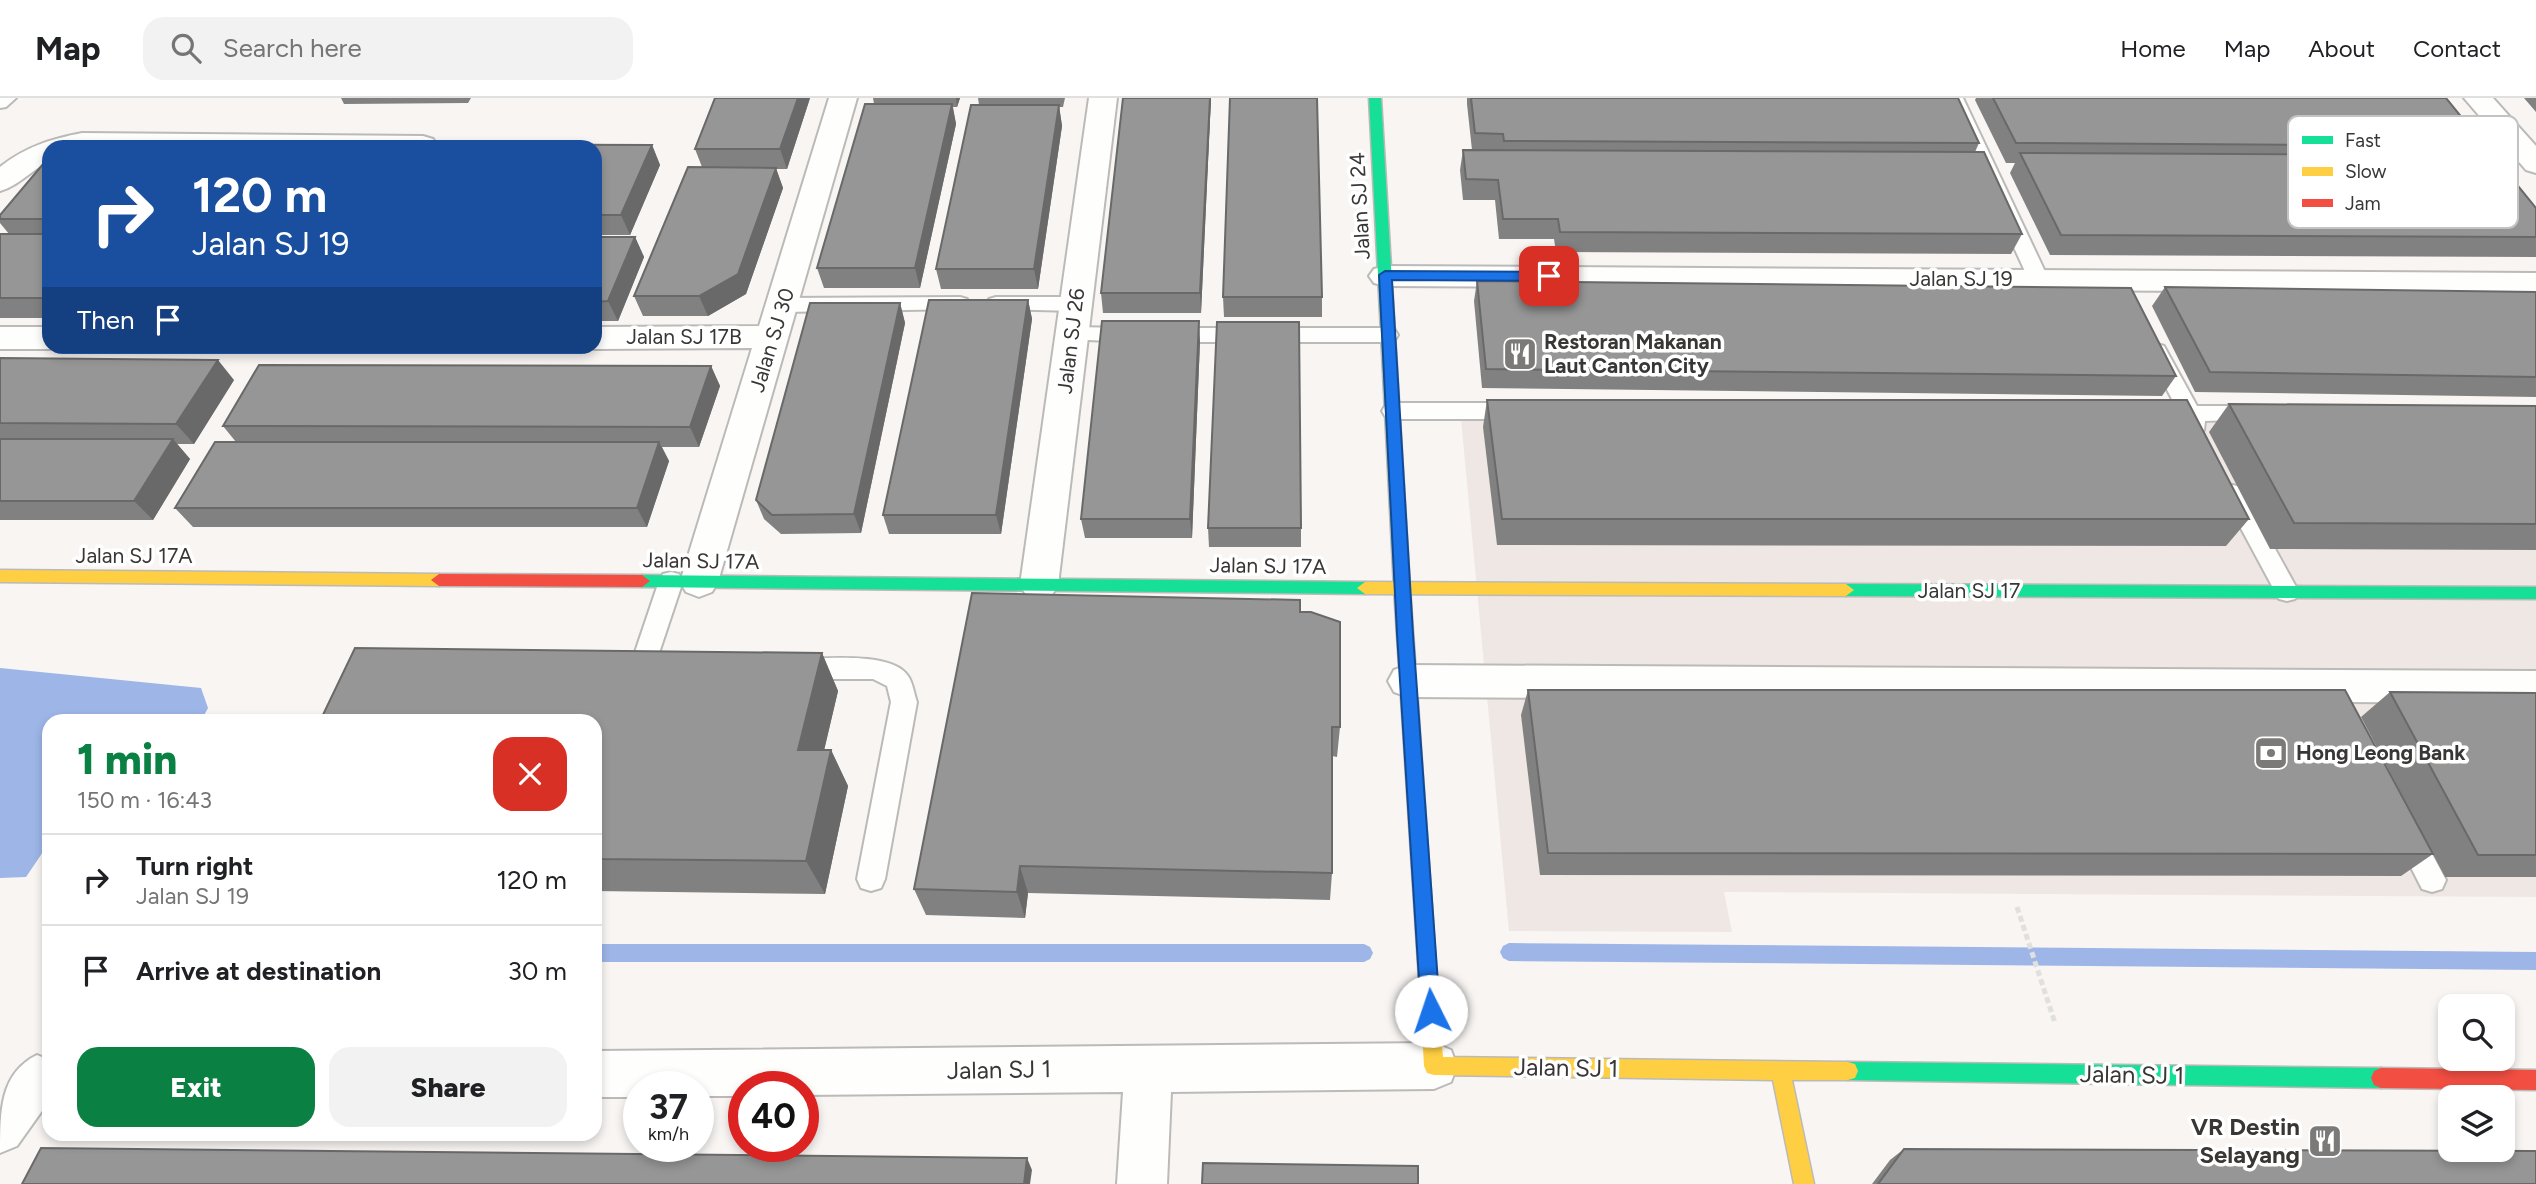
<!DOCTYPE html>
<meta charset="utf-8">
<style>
:root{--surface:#fff;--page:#f2f2f2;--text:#202124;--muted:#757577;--line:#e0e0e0;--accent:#0b8043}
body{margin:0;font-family:Figtree,sans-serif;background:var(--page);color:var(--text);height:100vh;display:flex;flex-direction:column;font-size:26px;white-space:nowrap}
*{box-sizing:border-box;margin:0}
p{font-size:23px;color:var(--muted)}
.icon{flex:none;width:38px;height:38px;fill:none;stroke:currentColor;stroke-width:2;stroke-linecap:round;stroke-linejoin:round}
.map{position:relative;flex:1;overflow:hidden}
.sheet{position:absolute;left:42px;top:616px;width:560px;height:427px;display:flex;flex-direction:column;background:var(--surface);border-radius:21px;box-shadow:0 4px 10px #0003}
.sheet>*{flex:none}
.guide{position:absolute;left:42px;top:42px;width:560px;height:214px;border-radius:21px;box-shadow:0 4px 10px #0003;background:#1a4fa0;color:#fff;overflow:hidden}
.fabs{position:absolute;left:2438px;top:896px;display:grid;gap:14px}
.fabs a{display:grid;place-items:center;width:77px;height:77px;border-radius:14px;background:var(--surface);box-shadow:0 4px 10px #0003;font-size:35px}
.speed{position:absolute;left:623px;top:973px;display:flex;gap:14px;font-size:35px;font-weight:700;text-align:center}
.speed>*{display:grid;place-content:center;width:91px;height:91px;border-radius:50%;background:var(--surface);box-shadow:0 4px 10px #0003;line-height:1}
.speed small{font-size:18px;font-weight:400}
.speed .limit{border:10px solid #d22;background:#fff;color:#111}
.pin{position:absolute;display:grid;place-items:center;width:60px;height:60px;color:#fff;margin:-30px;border-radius:14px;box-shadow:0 4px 10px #0006}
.me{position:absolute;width:77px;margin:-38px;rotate:356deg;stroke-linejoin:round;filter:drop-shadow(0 0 5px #0008)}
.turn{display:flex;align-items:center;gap:24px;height:147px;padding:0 35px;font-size:32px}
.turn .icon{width:91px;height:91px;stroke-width:2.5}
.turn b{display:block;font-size:49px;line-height:60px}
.then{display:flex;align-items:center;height:66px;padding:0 35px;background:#0003;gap:14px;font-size:26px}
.round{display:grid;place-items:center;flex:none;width:74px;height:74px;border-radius:21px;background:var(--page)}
.summary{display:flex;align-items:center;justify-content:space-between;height:119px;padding:0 35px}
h1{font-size:42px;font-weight:800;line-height:52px;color:var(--accent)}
.primary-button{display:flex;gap:14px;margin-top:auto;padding:14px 35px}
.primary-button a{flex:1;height:80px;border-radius:21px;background:var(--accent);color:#fff;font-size:28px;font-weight:800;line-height:80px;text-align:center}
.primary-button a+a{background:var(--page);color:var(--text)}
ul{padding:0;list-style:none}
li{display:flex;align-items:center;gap:21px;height:91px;padding:0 35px;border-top:2px solid var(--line)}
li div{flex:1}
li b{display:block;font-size:26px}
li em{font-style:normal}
header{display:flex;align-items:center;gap:42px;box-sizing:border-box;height:98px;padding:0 35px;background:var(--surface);border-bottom:2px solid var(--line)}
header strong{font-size:33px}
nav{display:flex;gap:38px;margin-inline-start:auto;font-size:24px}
.search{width:490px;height:63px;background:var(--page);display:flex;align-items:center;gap:18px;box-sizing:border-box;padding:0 24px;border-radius:21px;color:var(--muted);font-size:26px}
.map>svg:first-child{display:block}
.built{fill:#efe7e3}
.water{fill:#9db5e7}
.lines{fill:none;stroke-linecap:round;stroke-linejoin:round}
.stream{fill:#9db5e7;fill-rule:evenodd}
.lane-casing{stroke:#bcbab8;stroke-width:4}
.street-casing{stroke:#bcbab8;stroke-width:4}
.fast-casing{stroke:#bcbab8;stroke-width:3}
.slow-casing{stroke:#bcbab8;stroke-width:3}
.jam-casing{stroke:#bcbab8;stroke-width:3}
.path{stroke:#e0e0df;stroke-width:5;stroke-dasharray:6 3.5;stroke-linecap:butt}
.lane{fill:#fefefd;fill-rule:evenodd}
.street{fill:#fefefd;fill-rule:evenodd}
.fast{fill:#16e098;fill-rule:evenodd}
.slow{fill:#ffcf43;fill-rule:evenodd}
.jam{fill:#f24e42;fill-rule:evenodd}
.wall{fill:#828181}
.shaded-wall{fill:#6a6969}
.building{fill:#979696;stroke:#6a6969;stroke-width:2}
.route{fill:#1a73e8;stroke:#114b97;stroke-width:2}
.labels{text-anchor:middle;stroke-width:7;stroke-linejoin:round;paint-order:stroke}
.street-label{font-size:21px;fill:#393736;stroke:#fff}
.poi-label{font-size:21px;font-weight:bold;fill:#393736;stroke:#fff;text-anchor:start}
.near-street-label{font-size:24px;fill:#393736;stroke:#fff}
.near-poi-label{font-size:24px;font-weight:bold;fill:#393736;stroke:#fff;text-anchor:end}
.key{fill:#fff;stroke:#c4c3c3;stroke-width:2}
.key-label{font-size:19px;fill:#393736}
</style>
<header>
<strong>Map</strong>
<div class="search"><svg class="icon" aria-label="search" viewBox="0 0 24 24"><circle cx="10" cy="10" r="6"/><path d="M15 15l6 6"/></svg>Search here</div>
<nav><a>Home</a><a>Map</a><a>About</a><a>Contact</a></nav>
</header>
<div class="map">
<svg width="2536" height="1086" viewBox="0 0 2536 1086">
<rect width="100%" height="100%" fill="#f8f5f3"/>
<!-- built -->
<polygon class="built" points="1461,321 2536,326 2536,799 1724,794 1732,834 1509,833"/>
<!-- water -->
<polygon class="water" points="0,570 201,590 208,610 201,623 49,623 49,745 26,779 0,780"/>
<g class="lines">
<!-- stream -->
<g class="stream">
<polygon points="1509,845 2536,854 2536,872 1509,863 1503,860 1500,854 1503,848"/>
<polygon points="595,846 1364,846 1370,849 1373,855 1370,861 1364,864 595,864"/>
</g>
<!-- lane casing -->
<g class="lane-casing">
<g id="lane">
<polygon points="0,0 16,0 6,9 0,10"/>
<polygon points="1945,0 1963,0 2049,182 2046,187 2032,187 2029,182"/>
<polygon points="960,199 967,201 970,206 967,211 782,214 775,212 772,207 775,202 782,200"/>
<polygon points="996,199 1076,199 1083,201 1086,206 1083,211 1076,213 989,211 986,206 989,201"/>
<polygon points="1072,229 1132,230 1139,232 1142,237 1139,242 1132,244 1065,241 1062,236 1065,231"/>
<polygon points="1169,230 1388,230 1395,232 1398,237 1395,242 1388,244 1169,244 1162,242 1159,237 1162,232"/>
<polygon points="2157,246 2164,248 2197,308 2256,308 2264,311 2267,316 2264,321 2205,323 2204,332 2196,334 2188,332 2184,323 2152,320 2149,315 2152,310 2175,307 2147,253 2150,248"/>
<polygon points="1393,305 1518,305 1526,308 1529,313 1526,318 1518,321 1393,321 1385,318 1382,313 1385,308"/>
<polygon points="2233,387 2241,389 2295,487 2299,494 2295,501 2287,503 2279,501 2222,395 2225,389"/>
<polygon points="671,474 679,476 683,483 657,561 664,564 667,571 664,578 641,582 632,579 629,572 659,483 663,476"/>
<path d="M796,561C823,561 892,553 908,578C913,585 914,596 917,604L885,781L881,790L871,793L861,790L857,781L891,604L887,588L873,581H796L787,578L784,571L787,564Z"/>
<polygon points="2406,722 2416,726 2446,782 2442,791 2432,794 2422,791 2393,734 2396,726"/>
</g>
</g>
<!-- street casing -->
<g class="street-casing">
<g id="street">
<polygon points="829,0 857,0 718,484 712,494 699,499 686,494 680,484 752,250 595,251 586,248 595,248 595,229 759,228"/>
<polygon points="1089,0 1117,0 1058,487 1052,497 1039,502 1026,497 1020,487"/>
<polygon points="2464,0 2493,0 2536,48 2536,75 2526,72"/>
<path d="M82,35L423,38L433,41L437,47L49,49V63C32,72 18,88 0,93V69C25,49 51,41 82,35Z"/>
<polygon points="1385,168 2536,175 2536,195 1385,188 1374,185 1369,178 1374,171"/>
<polygon points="0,229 49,229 49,248 58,248 49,251 0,251"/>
<polygon points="1408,567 2536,573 2536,605 1408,599 1394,594 1388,583 1394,572"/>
<polygon points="1434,945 1451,952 1457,968 1451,984 1434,991 1171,994 1167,1086 1117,1086 1123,994 803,997 803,989 744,989 744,998 698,998 698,989 639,989 639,999 595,999 595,953"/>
<path d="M37,957L49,962V1003L17,1048L0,1055C0,1013 0,975 37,957Z"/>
</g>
</g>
<!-- fast casing -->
<g class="fast-casing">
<g id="fast">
<polygon points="1369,0 1381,0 1410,490 1438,897 1436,903 1429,906 1422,903 1420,897 1394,490"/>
<polygon points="642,477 1365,484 1373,490 1365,496 642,489 634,483"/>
<polygon points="1846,486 2536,489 2536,501 1846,498 1838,492"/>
<polygon points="1848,964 2381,970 2388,973 2391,980 2388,987 2381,990 1848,982 1841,980 1838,973 1841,966"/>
</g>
</g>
<!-- slow casing -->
<g class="slow-casing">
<g id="slow">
<polygon points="0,472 439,476 447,482 439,488 0,484"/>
<polygon points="1365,484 1846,486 1854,492 1846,498 1365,496 1357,490"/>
<polygon points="1429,888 1436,891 1438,897 1443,959 1848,964 1855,966 1858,973 1855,980 1848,982 1792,982 1814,1086 1794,1086 1773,982 1434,977 1427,975 1424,968 1420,897 1422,891"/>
</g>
</g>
<!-- jam casing -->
<g class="jam-casing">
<g id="jam">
<polygon points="439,476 642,477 650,483 642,489 439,488 431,482"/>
<polygon points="2381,970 2536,972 2536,992 2381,990 2374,987 2371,980 2374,973"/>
</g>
</g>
<!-- path -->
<polyline class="path" points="2017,809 2055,925"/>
<!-- lane -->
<use href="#lane" class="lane"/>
<!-- street -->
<use href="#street" class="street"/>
<!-- fast -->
<use href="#fast" class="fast"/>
<!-- slow -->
<use href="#slow" class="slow"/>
<!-- jam -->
<use href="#jam" class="jam"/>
</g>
<!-- wall -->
<g class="wall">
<polygon points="341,0 471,0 468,5 344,6"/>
<polygon points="715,0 810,0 787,71 776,71 783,90 746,196 708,218 643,218 634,198 702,69 695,51"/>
<polygon points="873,0 960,0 957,9 953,9 956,26 920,190 824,190 817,170 874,6"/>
<polygon points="978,0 1065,0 1063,9 1059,9 1062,28 1038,191 941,191 936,171 979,7"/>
<polygon points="1123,0 1211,0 1201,215 1103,215 1101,195"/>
<polygon points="1467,0 1958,0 1979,45 1975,54 2022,136 2011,156 1556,154 1554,141 1499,141 1495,102 1463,102 1460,72 1463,52 1472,52 1467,6"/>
<polygon points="1976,0 2446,0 2485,48 2477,57 2536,139 2536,159 2050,157 2010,75 2015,65 2006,65 1975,2"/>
<polygon points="2524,0 2536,0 2536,14"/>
<polygon points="652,47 660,67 630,137 595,137 595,49"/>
<polygon points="49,59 49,220 0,220 0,136 9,136 0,125 0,117"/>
<polygon points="595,139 635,139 644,159 618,223 595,223"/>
<polygon points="1477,183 2176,278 2162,298 1482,290 1474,203"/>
<polygon points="2165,189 2536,194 2536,299 2195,294 2152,208"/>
<polygon points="1223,199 1322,199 1322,219 1224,219"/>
<polygon points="1028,202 1032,221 1001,436 889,436 883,417"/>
<polygon points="900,205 905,225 861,435 781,436 764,421 756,402"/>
<polygon points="1200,243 1192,440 1085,440 1081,421"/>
<polygon points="0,260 234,282 194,346 177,346 190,361 153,422 0,422"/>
<polygon points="711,268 720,288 699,349 662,349 669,363 647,429 193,429 175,410 236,344 223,328"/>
<polygon points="1487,302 2249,421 2226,448 1497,447 1483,329"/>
<polygon points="2229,306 2536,308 2536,452 2270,451 2209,334"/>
<polygon points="1208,430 1301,430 1301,449 1209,449"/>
<polygon points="1300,514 1340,629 1337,659 1332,658 1332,775 1330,802 1028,795 1025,820 926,817 914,791"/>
<polygon points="822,555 838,593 824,652 831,652 848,688 825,796 595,793 595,623"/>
<polygon points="1528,592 2433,756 2401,778 1540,777 1521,617"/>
<polygon points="2390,594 2536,595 2536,779 2445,779 2361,619"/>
<polygon points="1904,1051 2536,1086 1872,1086 1890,1062"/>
</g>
<!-- shaded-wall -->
<g class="shaded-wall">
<polygon points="798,0 810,0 787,71 780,51"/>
<polygon points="956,0 960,0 957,9"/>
<polygon points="1210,0 1211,0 1201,215 1200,195"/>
<polygon points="952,6 956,26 920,190 915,170"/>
<polygon points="1059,7 1062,28 1038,191 1034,171"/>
<polygon points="652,47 660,67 630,137 621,117"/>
<polygon points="776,70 783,90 746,196 708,218 699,198"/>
<polygon points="635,139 644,159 618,223 608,203"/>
<polygon points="1028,202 1032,221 1001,436 996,417"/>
<polygon points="900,205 905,225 861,435 854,416"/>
<polygon points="1199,223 1200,243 1192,440 1190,421"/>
<polygon points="218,262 234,282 194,346 176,326"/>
<polygon points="711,268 720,288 699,349 690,329"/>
<polygon points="173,341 190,361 153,422 134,403"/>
<polygon points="659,344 669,363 647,429 637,410"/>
<polygon points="822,555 838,593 816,687 798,652"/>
<polygon points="831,652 848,688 825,796 806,763"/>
<polygon points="1020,768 1028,795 1025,820 1017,794"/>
<polygon points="1027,1060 1032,1072 1030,1086 1024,1086"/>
</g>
<!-- building -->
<g class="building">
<polygon points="715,0 798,0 780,51 695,51"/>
<polygon points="1123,0 1210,0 1200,195 1101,195"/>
<polygon points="1230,0 1317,0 1322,199 1223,199"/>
<polygon points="1471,0 1958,0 1979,45 1504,43 1503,36 1475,35"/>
<polygon points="1993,0 2446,0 2485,48 2016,45"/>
<polygon points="865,6 952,6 915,170 817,170"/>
<polygon points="971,7 1059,7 1034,171 936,171"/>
<polygon points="371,46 652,47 621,117 595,117 595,49 369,49"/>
<polygon points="1463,52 1984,54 2022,136 1560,134 1558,121 1503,121 1498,82 1466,81"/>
<polygon points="2020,55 2493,57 2536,110 2536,139 2061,137"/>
<polygon points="49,59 49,121 0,121 0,117"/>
<polygon points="688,69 776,70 738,176 699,198 634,198"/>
<rect x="0" y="136" width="49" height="64"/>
<polygon points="595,139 635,139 608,203 595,204"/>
<polygon points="1477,183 2131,190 2176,278 1486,271"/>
<polygon points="2165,189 2536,194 2536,279 2210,274"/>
<polygon points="929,202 1028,202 996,417 883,417"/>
<polygon points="810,205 900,205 854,416 772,417 756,402"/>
<polygon points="1102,223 1199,223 1190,421 1081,421"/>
<polygon points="1217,224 1299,224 1301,430 1208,430"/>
<polygon points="0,260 218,262 176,326 0,325"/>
<polygon points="259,267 711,268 690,329 223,328"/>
<polygon points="1487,302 2187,302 2249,421 1502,421"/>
<polygon points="2229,306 2536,308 2536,426 2294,425"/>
<polygon points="0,341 173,341 134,403 0,403"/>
<polygon points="215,344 659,344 637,410 175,410"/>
<polygon points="972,495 1300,502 1300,514 1311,514 1340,524 1340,629 1332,629 1332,775 1020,768 1017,794 914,791"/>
<polygon points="355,550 822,555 798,652 831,652 806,763 595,761 595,623 320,623"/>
<polygon points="1528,592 2345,592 2433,756 1548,755"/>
<polygon points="2390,594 2536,595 2536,757 2478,757"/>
<polygon points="41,1050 1027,1060 1024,1086 22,1086"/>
<polygon points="1904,1051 2536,1053 2536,1086 1878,1086"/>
<polygon points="1203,1065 1418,1068 1418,1086 1202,1086"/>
</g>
<!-- route -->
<polygon class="route" points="1385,173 1549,174 1555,178 1549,183 1392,182 1413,536 1440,913 1437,919 1431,922 1424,919 1421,913 1397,536 1379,177"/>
<!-- icons -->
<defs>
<g id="restaurant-square" transform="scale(1.75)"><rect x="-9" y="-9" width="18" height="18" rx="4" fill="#7c7a78" stroke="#fff"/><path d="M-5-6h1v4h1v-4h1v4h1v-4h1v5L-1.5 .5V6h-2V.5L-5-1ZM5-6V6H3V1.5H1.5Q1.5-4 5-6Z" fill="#fff"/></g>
<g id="bank-square" transform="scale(1.75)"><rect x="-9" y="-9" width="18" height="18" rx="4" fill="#7c7a78" stroke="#fff"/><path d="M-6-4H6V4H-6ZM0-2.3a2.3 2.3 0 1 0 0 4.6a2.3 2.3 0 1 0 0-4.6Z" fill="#fff"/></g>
</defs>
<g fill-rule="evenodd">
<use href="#restaurant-square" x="1520" y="256"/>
<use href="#bank-square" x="2271" y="655"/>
<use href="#restaurant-square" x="2325" y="1043"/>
</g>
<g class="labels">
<!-- street labels -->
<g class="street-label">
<text transform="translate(1360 108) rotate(-93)" y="7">Jalan SJ 24</text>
<text x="1961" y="188">Jalan SJ 19</text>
<text x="684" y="246">Jalan SJ 17B</text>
<text transform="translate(772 242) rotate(-73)" y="7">Jalan SJ 30</text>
<text transform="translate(1071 243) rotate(-83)" y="7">Jalan SJ 26</text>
<text x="134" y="465">Jalan SJ 17A</text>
<text transform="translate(701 463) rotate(1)" y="7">Jalan SJ 17A</text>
<text transform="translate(1268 468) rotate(1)" y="7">Jalan SJ 17A</text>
<text x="1969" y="500">Jalan SJ 17</text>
</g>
<!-- poi labels -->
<g class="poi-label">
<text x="1544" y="251">Restoran Makanan<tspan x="1544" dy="24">Laut Canton City</tspan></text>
<text x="2296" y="662">Hong Leong Bank</text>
</g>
<!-- near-street labels -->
<g class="near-street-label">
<text transform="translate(1566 970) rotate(1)" y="8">Jalan SJ 1</text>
<text transform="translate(999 972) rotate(-1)" y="8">Jalan SJ 1</text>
<text transform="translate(2132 977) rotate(1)" y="8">Jalan SJ 1</text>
</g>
<!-- near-poi labels -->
<g class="near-poi-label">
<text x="2300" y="1037">VR Destin<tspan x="2300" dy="28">Selayang</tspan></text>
</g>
</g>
<!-- legend -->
<rect x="2288" y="18" width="230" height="112" rx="10" class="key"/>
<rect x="2302" y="38" width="31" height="8" fill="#16e098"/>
<rect x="2302" y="69" width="31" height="9" fill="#ffcf43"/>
<rect x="2302" y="101" width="31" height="8" fill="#f24e42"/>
<g class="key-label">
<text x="2345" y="49">Fast</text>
<text x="2345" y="80">Slow</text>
<text x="2345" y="112">Jam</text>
</g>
</svg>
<div class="fabs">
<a><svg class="icon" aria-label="search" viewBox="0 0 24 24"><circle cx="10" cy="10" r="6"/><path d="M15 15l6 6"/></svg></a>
<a><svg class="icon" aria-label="layers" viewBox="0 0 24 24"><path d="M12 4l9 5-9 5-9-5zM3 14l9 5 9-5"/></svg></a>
</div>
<div class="speed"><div>37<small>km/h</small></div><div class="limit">40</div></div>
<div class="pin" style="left:1549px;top:178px;background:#d93025"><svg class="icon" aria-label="arrive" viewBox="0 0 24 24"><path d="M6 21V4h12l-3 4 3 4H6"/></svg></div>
<svg class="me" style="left:1431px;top:913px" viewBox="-20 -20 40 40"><circle r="19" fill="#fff"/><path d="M0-13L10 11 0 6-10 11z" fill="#1a73e8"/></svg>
<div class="guide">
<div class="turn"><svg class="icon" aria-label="right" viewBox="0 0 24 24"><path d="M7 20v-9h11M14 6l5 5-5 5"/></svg><div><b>120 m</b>Jalan SJ 19</div></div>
<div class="then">Then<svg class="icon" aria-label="arrive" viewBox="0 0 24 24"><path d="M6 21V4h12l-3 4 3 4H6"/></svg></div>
</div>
<section class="sheet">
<div class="summary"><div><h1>1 min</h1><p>150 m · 16:43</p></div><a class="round" style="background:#d93025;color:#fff"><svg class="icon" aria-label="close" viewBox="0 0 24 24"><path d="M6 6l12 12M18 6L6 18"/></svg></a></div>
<ul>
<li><svg class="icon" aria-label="right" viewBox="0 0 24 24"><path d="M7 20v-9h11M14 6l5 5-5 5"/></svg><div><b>Turn right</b><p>Jalan SJ 19</p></div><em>120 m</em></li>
<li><svg class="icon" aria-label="arrive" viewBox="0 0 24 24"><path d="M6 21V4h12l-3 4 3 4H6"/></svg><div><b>Arrive at destination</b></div><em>30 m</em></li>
</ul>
<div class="primary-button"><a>Exit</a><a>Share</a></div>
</section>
</div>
